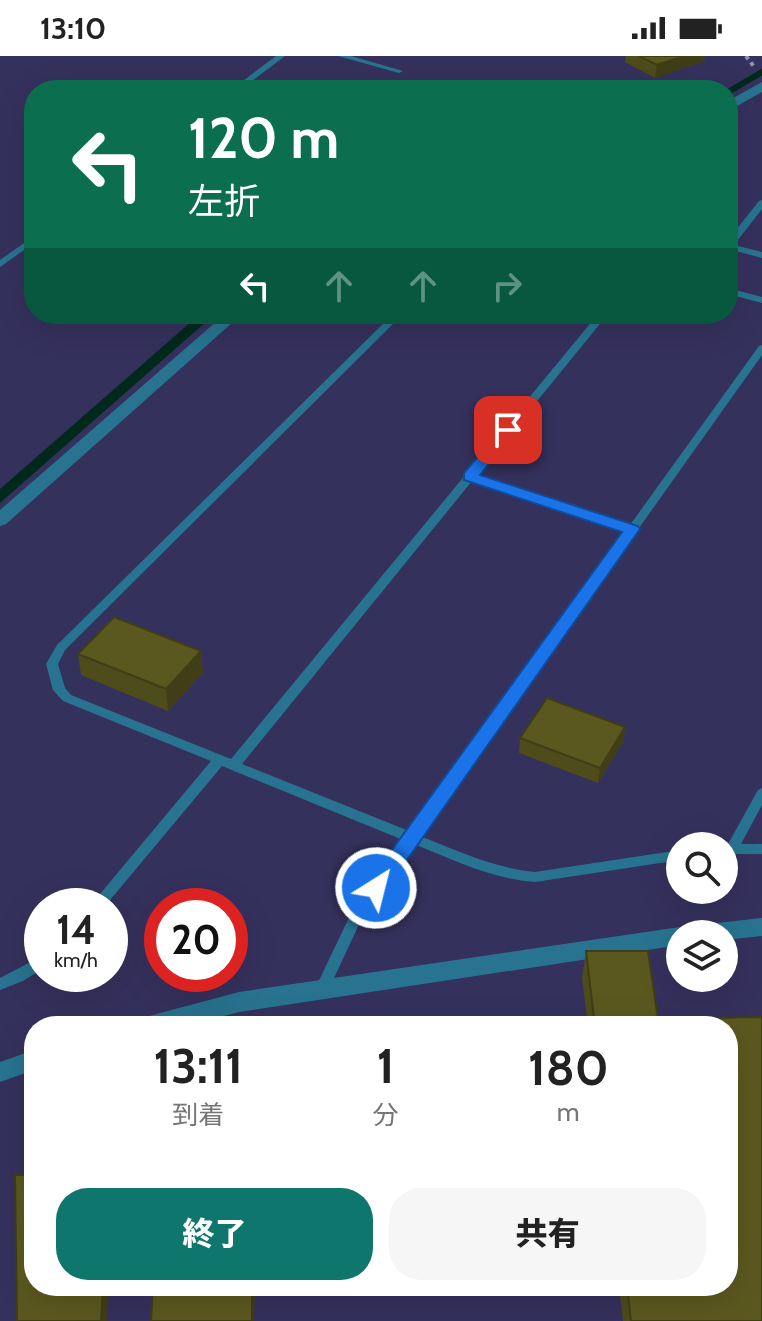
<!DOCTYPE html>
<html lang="ja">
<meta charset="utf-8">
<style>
:root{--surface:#fff;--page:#f6f6f6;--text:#222;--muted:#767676;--accent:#0f766e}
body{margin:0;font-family:Cabin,"Noto Sans JP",sans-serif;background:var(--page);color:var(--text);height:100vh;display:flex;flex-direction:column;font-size:30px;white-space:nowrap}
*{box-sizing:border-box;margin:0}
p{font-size:26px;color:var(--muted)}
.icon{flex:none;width:44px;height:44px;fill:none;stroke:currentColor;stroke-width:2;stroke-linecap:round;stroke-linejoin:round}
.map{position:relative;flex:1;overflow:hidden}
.sheet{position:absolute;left:24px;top:960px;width:714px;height:280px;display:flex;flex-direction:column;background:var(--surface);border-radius:32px;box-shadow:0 8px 32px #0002}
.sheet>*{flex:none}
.top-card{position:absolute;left:24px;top:24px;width:714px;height:244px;border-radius:32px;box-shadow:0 8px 32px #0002;background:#0b6e4f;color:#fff;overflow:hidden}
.controls{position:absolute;left:666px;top:776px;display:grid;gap:16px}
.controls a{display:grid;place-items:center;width:72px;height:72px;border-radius:50%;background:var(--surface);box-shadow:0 8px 32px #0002;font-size:40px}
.speed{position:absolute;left:24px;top:832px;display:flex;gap:16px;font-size:40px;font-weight:700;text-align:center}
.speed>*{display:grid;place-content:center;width:104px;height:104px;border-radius:50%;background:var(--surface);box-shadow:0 8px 32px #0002;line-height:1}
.speed small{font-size:20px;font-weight:400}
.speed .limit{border:12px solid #d22;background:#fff;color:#111}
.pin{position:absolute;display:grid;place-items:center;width:68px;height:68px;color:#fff;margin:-34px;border-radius:16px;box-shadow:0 4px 12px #0006}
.me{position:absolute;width:88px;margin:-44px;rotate:36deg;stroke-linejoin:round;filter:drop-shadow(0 0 6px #0008)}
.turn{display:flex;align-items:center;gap:28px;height:168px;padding:0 32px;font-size:36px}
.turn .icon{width:104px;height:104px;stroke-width:2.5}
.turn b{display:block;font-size:56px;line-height:68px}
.lanes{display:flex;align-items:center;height:76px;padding:0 32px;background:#0003;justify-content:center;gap:40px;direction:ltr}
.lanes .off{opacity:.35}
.eta{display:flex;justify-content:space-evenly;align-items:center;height:136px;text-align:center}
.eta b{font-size:48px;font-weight:800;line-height:56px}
.cta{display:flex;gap:16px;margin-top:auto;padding:16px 32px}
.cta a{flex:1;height:92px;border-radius:32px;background:var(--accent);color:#fff;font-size:32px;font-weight:800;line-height:92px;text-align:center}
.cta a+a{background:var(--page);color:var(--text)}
.status{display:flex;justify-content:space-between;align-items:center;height:56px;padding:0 40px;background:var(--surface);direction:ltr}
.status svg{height:22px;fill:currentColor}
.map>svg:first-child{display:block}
.water{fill:#00291c}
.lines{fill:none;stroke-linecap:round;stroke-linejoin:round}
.stream{stroke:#00291c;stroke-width:6}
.path{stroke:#9290b3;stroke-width:4;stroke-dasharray:4 4;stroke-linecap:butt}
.service{fill:#287490;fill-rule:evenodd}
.tertiary{fill:#287490;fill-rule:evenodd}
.wall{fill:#4e4c1b}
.shaded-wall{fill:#403e16}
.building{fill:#5b581f;stroke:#403e16;stroke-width:2}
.route{fill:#1a73e8;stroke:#114b97;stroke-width:2}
</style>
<div class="status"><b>13:10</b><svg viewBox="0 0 49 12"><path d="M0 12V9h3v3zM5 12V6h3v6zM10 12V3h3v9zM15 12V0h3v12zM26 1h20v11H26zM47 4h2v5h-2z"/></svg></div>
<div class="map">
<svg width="762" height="1265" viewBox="0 0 762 1265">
<rect width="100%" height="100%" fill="#35315d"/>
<!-- water -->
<polygon class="water" points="200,258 215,258 0,447 0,433"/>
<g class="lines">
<!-- stream -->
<polyline class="stream" points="728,36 762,16"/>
<!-- path -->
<polyline class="path" points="746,0 755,12"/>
<!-- service -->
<g class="service">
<polygon points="276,0 285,0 240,34 231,34"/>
<polygon points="338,0 351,0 403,15 399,17"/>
<polygon points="762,144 762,153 734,189 762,196 762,202 728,193 728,184 759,145"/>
<polygon points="34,180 34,187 0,211 0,204"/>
<polygon points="728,232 762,241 762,247 728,238"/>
<path d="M393,258H403L65,594L58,608L65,632L71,639L231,703L598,258H608L476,420L630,469L759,290L762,289V299L420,780C458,795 494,812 535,816L680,794V804L535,826C492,823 454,804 414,788L363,860L327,937L322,939L317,937L315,933L353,853L403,784L222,710L105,850H90L211,705L63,645L53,634L46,608L57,589ZM472,425L626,475L409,775L242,708Z"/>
<polygon points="762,732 762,749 741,788 762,788 762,798 724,798 724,790 719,789 728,788 758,734"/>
<polygon points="42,900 42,913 23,925 0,934 0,922"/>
</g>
<!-- tertiary -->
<g class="tertiary">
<polygon points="762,26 762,36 728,55 728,45"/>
<polygon points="225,258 242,258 6,468 0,470 0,454"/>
<polygon points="762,862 762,880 724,884 724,878 680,878 680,889 239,956 186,970 137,970 141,963 149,960 239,936 680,871 688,874 698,869"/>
<polygon points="34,994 34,1014 0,1026 0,1006"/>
</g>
</g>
<!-- wall -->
<g class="wall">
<polygon points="626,0 705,0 704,5 655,22 625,6"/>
<polygon points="201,595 203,616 168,655 81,619 78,598"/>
<polygon points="625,671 623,686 598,727 519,697 520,682"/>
<polygon points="586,895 648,895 658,963 762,961 762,1265 623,1265 619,1230 728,1230 728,970 588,970 582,922"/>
</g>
<!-- shaded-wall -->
<g class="shaded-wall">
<polygon points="684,0 705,0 704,5 655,22 657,9"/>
<polygon points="201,595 203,616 168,655 166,633"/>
<polygon points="625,671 623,686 598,727 600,712"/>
<polygon points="103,1230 109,1230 107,1265 101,1265"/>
<polygon points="252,1230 255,1230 254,1265 252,1265"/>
</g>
<!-- building -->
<g class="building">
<polygon points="639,0 684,0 657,9"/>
<polygon points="114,561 201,595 166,633 78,598"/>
<polygon points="547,642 625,671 600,712 520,682"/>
<polygon points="586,895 648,895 658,963 762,961 762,1265 631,1265 627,1230 728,1230 728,970 595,970"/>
<polygon points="15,1119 34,1119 34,1230 103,1230 101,1265 17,1265"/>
<polygon points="153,1230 252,1230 252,1265 151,1265"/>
</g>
<!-- route -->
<polygon class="route" points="508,370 516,374 480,419 638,470 640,473 383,838 368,838 365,832 368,827 622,476 464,424 464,417 503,371"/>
</svg>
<div class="controls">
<a><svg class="icon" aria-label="search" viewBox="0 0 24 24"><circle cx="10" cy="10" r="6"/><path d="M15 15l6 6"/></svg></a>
<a><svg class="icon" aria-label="layers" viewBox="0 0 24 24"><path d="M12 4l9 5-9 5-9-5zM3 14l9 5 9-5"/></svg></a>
</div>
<div class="speed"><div>14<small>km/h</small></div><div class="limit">20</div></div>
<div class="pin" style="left:508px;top:374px;background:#d93025"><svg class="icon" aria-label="arrive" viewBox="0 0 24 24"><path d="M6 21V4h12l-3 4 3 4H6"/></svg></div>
<svg class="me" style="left:376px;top:832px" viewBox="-20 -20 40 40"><circle r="17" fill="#1a73e8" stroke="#fff" stroke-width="3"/><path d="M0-11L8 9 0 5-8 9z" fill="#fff"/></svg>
<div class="top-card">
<div class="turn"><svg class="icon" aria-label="left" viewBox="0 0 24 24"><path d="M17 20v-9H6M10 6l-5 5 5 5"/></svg><div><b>120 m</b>左折</div></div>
<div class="lanes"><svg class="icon" aria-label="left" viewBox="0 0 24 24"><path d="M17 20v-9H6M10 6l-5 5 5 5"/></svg><svg class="icon off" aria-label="ahead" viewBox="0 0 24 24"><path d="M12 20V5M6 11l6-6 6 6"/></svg><svg class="icon off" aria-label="ahead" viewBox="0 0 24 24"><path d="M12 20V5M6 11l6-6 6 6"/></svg><svg class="icon off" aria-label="right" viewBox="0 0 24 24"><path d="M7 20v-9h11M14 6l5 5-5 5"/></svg></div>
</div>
<section class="sheet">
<div class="eta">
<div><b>13:11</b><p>到着</p></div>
<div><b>1</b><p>分</p></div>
<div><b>180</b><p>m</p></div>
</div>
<div class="cta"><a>終了</a><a>共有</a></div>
</section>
</div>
